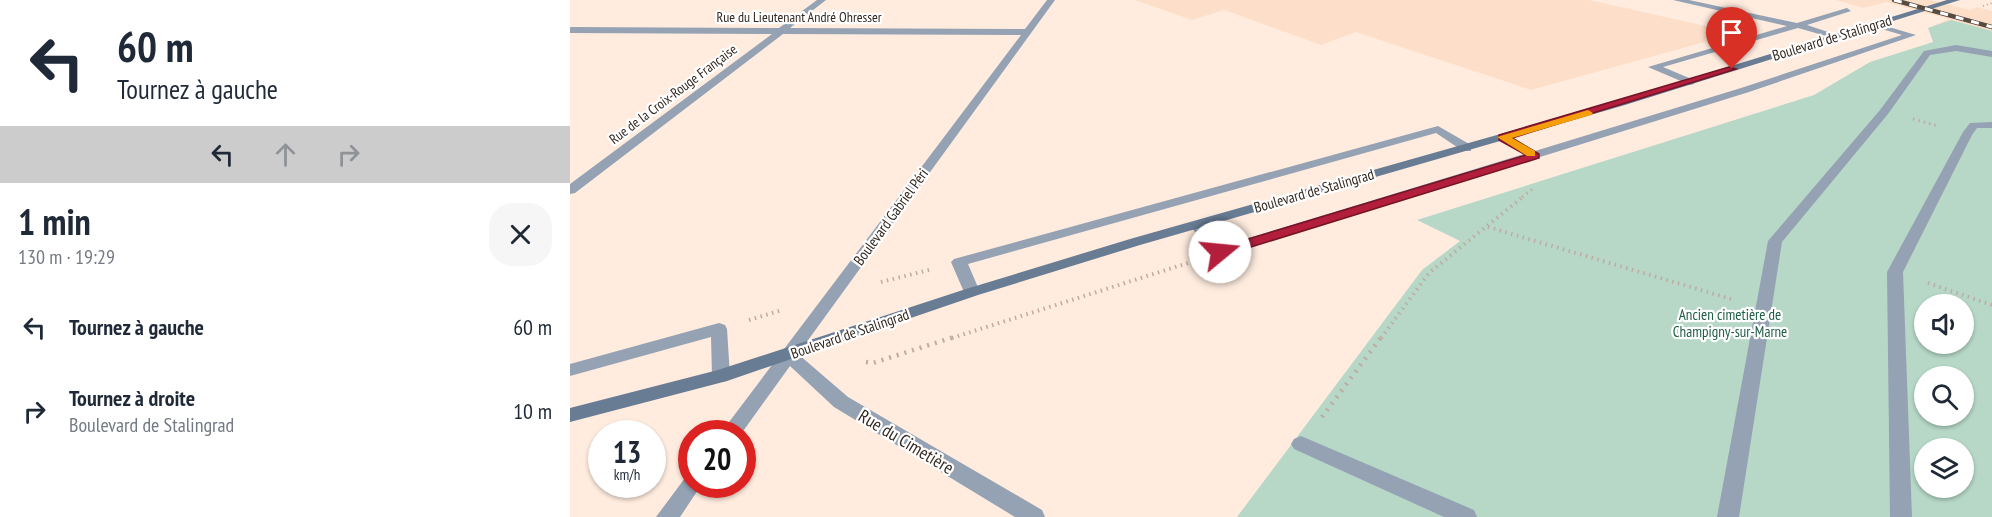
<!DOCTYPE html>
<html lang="fr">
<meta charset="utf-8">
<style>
:root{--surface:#fff;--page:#f6f6f7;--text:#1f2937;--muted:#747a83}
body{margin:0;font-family:"PT Sans Narrow",sans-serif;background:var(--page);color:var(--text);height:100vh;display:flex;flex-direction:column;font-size:22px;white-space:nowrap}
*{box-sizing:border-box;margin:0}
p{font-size:20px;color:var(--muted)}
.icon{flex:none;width:33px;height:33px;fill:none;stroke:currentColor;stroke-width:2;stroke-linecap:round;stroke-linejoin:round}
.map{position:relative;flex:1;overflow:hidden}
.panel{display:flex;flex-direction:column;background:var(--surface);width:570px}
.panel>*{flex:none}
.guide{background:#fff;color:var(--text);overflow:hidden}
.fabs{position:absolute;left:1344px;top:294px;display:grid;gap:12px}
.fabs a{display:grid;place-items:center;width:60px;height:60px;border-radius:50%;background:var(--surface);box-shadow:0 2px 4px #0004;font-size:30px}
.speed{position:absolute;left:18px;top:420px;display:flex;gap:12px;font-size:30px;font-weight:700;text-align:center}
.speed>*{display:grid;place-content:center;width:78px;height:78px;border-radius:50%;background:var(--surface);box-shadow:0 2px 4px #0004;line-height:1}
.speed small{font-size:15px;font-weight:400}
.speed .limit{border:9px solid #d22;background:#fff;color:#111}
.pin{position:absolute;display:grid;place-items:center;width:51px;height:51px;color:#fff;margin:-62px -26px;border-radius:50% 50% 50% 0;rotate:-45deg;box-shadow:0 0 6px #0007}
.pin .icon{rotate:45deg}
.me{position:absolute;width:66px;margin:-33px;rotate:73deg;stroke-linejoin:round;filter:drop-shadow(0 0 4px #0008)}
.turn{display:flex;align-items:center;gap:21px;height:126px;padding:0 18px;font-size:27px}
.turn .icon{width:78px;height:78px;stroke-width:2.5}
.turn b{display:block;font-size:42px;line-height:51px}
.lanes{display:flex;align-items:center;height:57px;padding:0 18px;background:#0003;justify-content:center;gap:30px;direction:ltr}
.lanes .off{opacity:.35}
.round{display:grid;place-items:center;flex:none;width:63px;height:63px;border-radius:24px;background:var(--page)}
.summary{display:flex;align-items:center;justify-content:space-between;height:102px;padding:0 18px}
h1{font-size:36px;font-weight:600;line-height:45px}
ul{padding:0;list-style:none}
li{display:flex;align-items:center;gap:18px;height:84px;padding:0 18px}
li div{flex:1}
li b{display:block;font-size:22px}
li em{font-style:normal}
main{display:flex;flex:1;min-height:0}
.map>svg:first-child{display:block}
.built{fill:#fddfc9}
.green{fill:#b7d8c7;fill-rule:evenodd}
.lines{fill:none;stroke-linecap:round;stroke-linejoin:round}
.path-far3{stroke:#bdaca1;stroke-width:2;stroke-dasharray:1 3;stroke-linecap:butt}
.path-far2{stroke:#bdaca1;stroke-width:3;stroke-dasharray:1.5 4;stroke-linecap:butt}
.path-far1{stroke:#bdaca1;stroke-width:4;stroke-dasharray:1.5 4.5;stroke-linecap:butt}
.path{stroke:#bdaca1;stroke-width:4.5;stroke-dasharray:2 6;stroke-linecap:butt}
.lane{fill:#94a2b3;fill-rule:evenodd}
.street{fill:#94a2b3;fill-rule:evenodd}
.secondary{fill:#687c94;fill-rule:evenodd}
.rail-casing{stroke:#574b41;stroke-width:4.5}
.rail{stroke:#fff;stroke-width:3;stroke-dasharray:8;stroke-linecap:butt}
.route{fill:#b21e3c;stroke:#741427;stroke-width:1.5}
.slow{fill:#f59e0b}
.labels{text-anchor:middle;stroke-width:4.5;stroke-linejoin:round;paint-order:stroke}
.far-street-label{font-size:14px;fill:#342920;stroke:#fff}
.street-label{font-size:15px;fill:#342920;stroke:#fff}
.park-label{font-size:15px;fill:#1f5e45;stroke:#fff}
.near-street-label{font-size:18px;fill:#342920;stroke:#fff}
</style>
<main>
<section class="panel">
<div class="guide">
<div class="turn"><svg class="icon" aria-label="left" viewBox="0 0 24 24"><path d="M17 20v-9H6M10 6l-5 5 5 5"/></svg><div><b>60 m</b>Tournez à gauche</div></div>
<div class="lanes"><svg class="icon" aria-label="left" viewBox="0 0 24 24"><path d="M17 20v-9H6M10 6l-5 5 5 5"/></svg><svg class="icon off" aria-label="ahead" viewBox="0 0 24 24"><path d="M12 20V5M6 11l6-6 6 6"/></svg><svg class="icon off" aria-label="right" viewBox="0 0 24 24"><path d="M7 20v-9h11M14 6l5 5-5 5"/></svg></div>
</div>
<div class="summary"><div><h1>1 min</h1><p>130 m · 19:29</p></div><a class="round"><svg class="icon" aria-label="close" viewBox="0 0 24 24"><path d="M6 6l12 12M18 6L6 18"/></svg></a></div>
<ul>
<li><svg class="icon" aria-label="left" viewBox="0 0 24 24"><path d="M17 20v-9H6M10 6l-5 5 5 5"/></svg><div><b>Tournez à gauche</b></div><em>60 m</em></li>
<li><svg class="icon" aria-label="right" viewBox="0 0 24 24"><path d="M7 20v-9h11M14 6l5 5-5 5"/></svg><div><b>Tournez à droite</b><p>Boulevard de Stalingrad</p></div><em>10 m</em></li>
</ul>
</section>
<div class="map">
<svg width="1422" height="517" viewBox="0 0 1422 517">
<rect width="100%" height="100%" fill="#ffecdf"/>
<!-- built -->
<g class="built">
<polygon points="565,0 1019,0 1167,33 961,90 786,32 751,45 654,10 622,20"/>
<polygon points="1266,0 1360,0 1400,10 1407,7 1422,11 1422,50 1358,28 1379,19 1316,2 1293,8"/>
</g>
<!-- green -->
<path class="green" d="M1381,20L1422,31V517H667L852,270L890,241L847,220L1244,95L1300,62L1363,42L1358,28ZM1354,304H1394V344H1354ZM1354,376H1394V416H1354ZM1354,448H1394V488H1354Z"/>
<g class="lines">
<!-- path-far3 -->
<polyline class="path-far3" points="1413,6 1422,3"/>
<!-- path-far2 -->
<g class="path-far2">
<polyline points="1343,119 1368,126"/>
<polyline points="952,197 965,187"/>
</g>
<!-- path-far1 -->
<g class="path-far1">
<polyline points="918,227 1161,299"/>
<polyline points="311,282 359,270"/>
<polyline points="1358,283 1422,305"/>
<polyline points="179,320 212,310"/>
<polyline points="382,338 618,263"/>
<polyline points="811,338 859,273 954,196"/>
</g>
<!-- path -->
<g class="path">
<polyline points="296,362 303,363 387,336"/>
<polyline points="752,417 812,336"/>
</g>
<!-- lane -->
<g class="lane">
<polygon points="1103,0 1119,0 1227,23 1277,8 1281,11 1237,25 1267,35 1267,39 1228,28 1093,67 1124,80 1124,84 1120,85 1078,67 1217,26"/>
<polygon points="1302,22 1346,35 1179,92 655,255 645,255 619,225 621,222 631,222 653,246 954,154 929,140 929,134 937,134 965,151 1171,88 1332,35 1302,26"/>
<polygon points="1386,45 1422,51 1422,57 1386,51 1360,55 1318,114 1212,242 1169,517 1147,517 1198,241 1310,110 1354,51"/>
<polygon points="1422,122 1422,128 1407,128 1402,135 1333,272 1342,517 1320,517 1317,272 1393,132 1400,123"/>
<polygon points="868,126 901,145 901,151 893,151 866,133 398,264 410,292 402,297 394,292 381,262 384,259"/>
<polygon points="149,323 155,325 157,329 160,376 157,381 151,382 145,381 142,376 141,337 0,376 0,364"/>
<polygon points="731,436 904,510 907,517 874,517 724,449 721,444 724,439"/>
</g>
<!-- street -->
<g class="street">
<polygon points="247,0 256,0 220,28 455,29 477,0 485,0 228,354 278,397 472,510 475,517 445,517 264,407 220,366 171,434 150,434 451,35 213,34 5,193 0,194 0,184 202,34 0,33 0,27 209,28"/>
<polygon points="122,476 122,484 132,484 110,517 86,517 115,478"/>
</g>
<!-- secondary -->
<polygon class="secondary" points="1377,0 1390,0 1055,105 570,245 408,295 157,381 0,422 0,408 148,370 396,289 560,239 1047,101"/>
<!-- rail casing -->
<g class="rail-casing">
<polyline id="rail" points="1324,0 1422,27"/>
</g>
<!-- rail -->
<use href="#rail" class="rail"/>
</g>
<!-- route -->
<polygon class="route" points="1159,67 1166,69 942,138 969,154 969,158 655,255 645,255 643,252 645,249 956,155 929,140 929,135"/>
<!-- slow -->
<polygon class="slow" points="1018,110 1023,113 1021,115 942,138 965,151 965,156 957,156 927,137"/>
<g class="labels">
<!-- far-street labels -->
<g class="far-street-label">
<text x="229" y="22">Rue du Lieutenant André Ohresser</text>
<text transform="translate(103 94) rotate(-37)" y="5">Rue de la Croix-Rouge Française</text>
</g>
<!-- street labels -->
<g class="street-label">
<text transform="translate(1262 38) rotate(-17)" y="5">Boulevard de Stalingrad</text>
<text transform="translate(744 191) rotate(-16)" y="5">Boulevard de Stalingrad</text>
<text transform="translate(321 217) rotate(-54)" y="5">Boulevard Gabriel Péri</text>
<text transform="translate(280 334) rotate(-19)" y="5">Boulevard de Stalingrad</text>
</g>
<!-- park labels -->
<g class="park-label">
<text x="1160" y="320">Ancien cimetière de<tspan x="1160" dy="17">Champigny-sur-Marne</tspan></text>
</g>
<!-- near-street labels -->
<g class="near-street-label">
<text transform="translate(336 442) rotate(31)" y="6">Rue du Cimetière</text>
</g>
</g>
</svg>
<div class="fabs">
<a><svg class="icon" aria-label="sound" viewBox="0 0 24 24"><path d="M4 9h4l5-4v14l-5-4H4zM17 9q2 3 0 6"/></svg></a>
<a><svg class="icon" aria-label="search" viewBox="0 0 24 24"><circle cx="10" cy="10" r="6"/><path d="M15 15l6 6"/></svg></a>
<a><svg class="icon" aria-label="layers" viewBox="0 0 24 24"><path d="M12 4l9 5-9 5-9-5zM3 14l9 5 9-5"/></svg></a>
</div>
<div class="speed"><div>13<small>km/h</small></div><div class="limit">20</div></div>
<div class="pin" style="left:1162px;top:69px;background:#d93025"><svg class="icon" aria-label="arrive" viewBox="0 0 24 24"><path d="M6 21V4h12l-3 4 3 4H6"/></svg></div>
<svg class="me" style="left:650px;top:252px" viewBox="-20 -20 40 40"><circle r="19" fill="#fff"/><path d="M0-13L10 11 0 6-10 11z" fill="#b21e3c"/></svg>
</div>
</main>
